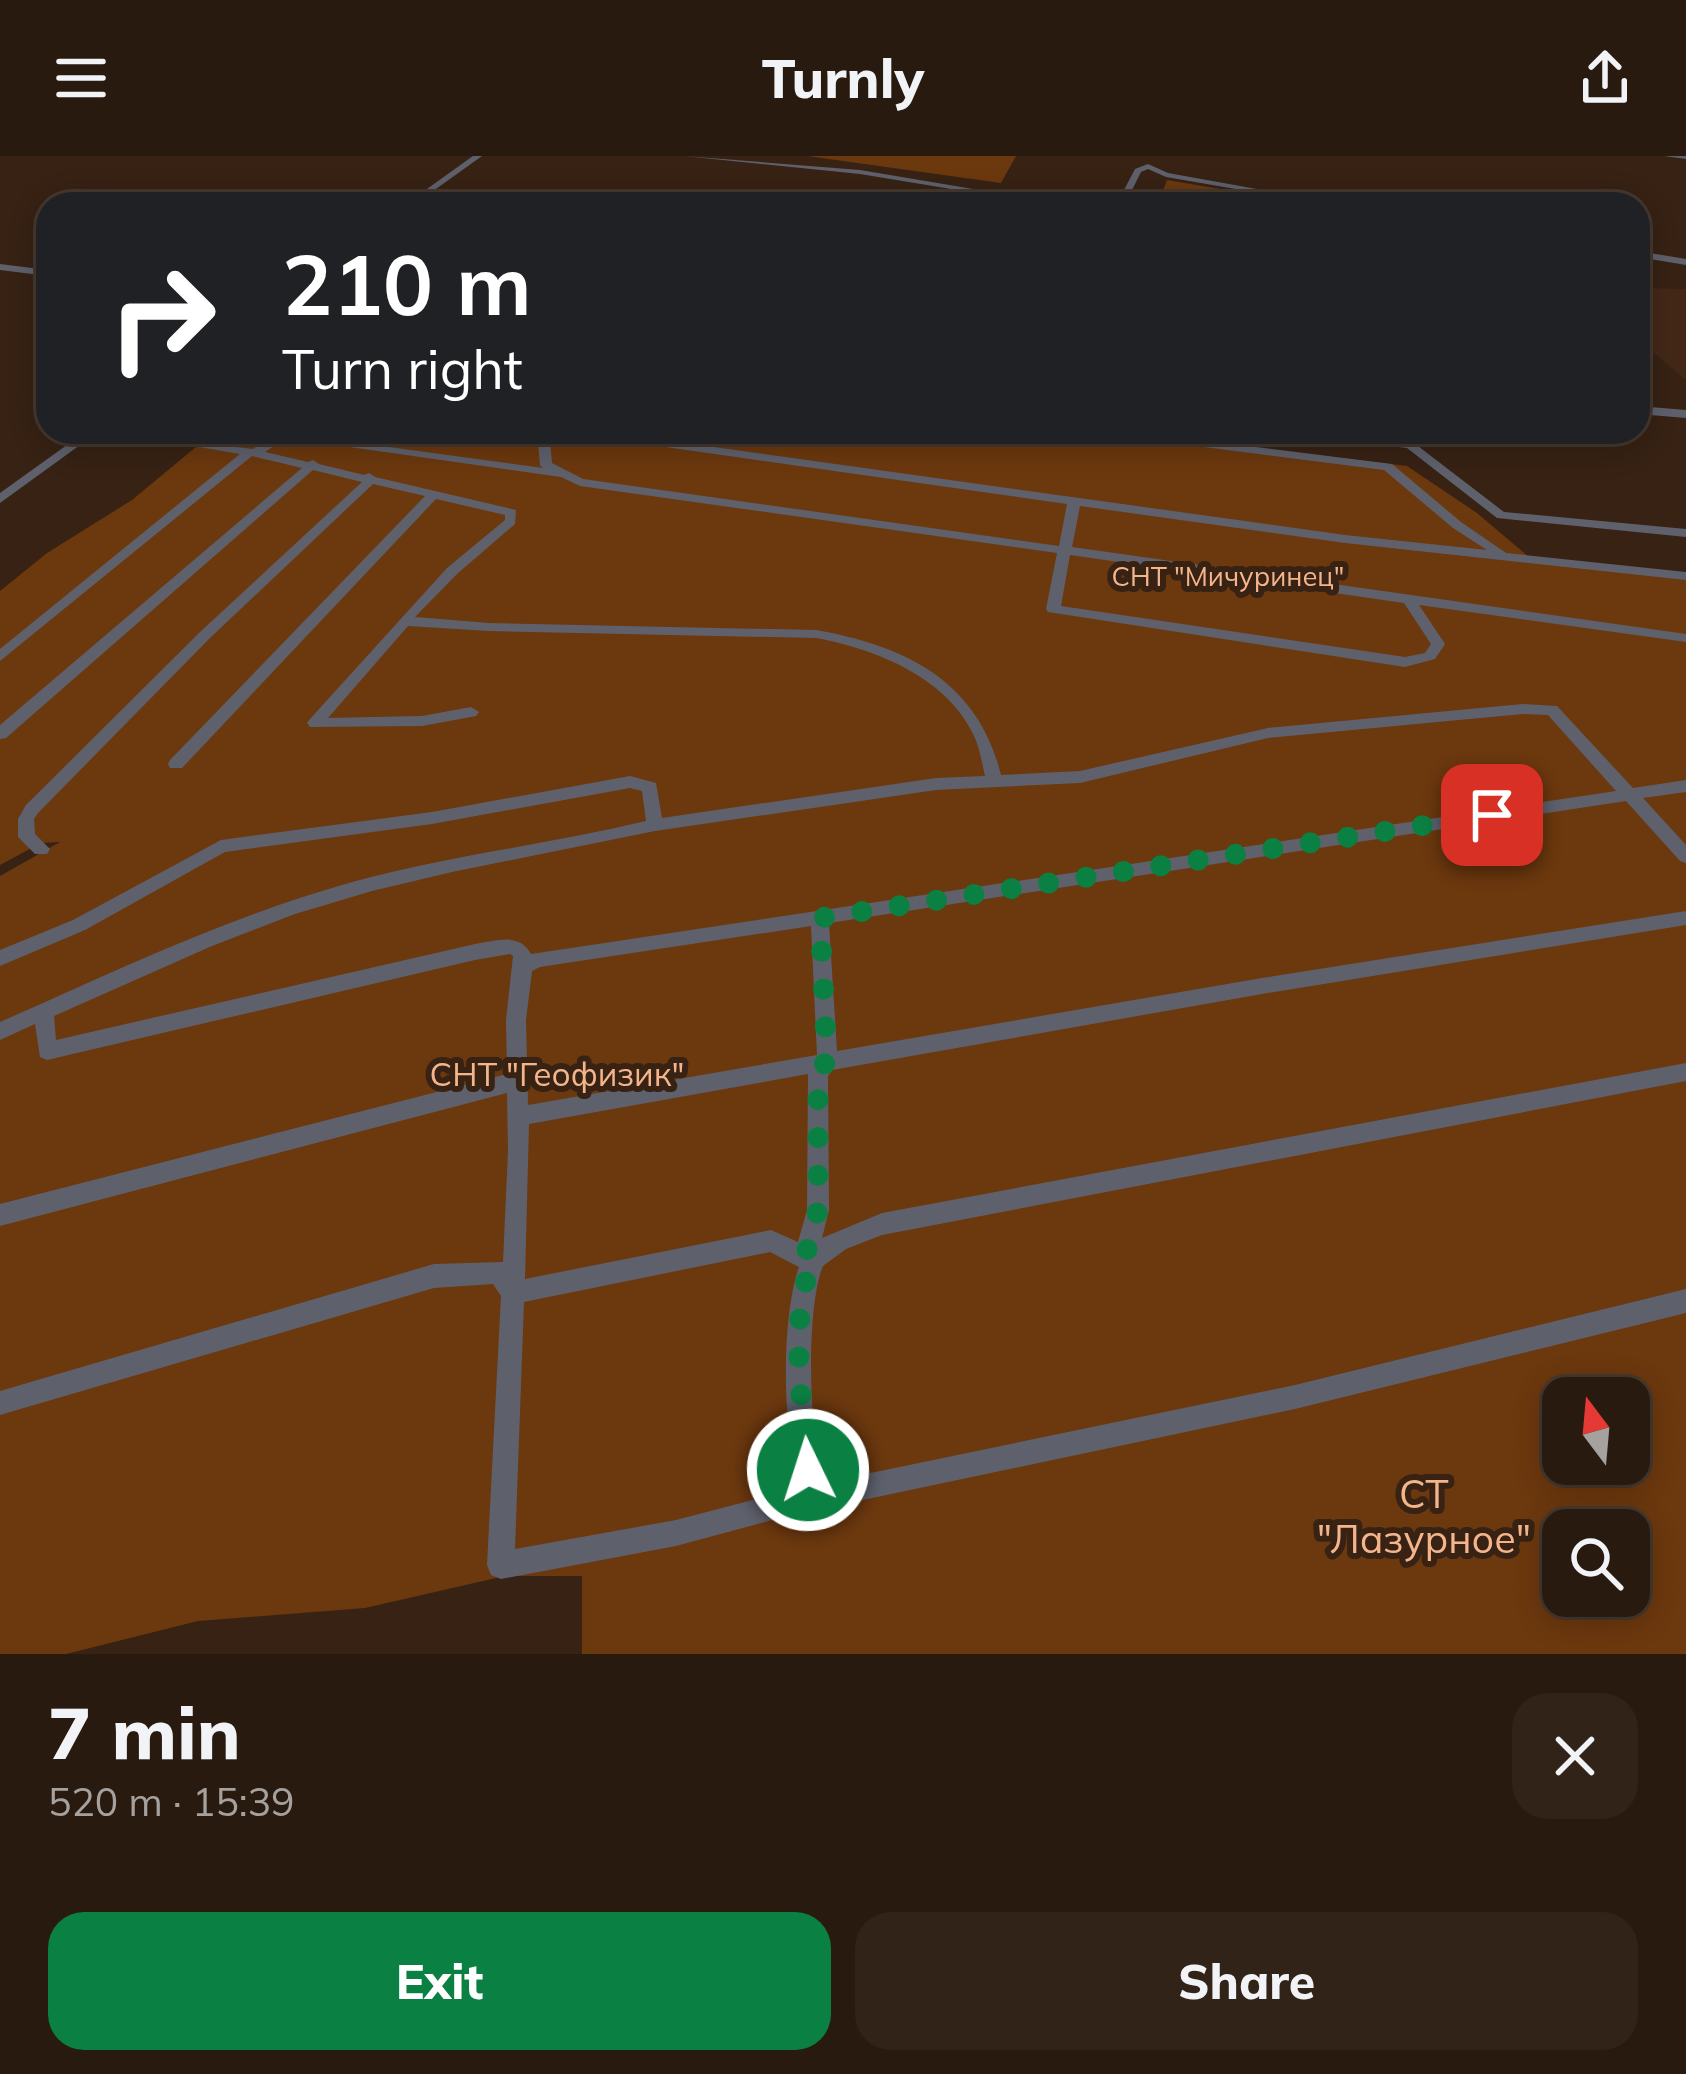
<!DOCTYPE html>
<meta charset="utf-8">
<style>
:root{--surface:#291a0f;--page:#312318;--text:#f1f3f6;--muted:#a5a19e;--line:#45382f;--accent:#0b8043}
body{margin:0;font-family:Mulish,sans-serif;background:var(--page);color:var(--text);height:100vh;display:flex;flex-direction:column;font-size:45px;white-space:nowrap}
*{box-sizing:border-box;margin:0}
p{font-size:39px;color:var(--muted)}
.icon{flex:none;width:66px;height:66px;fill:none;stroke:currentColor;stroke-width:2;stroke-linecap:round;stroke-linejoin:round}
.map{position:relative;height:1498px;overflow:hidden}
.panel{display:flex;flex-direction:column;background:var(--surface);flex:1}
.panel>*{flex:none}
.hud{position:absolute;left:36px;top:36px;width:1614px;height:252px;border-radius:36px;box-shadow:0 6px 30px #0003,0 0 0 3px var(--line);background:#202124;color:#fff;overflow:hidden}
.needle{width:78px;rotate:344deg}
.tools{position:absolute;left:1542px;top:1221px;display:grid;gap:24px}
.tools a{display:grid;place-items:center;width:108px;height:108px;border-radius:24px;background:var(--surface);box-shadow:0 6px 30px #0003,0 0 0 3px var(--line);font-size:60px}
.pin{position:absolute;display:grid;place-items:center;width:102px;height:102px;color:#fff;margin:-51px;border-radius:24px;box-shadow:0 6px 18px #0006}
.me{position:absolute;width:132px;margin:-66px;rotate:356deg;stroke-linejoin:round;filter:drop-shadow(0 0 9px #0008)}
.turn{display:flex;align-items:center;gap:42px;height:252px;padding:0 48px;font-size:54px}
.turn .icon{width:156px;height:156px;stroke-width:2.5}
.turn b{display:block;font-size:84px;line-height:102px}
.round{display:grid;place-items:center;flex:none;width:126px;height:126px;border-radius:36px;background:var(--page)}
.overview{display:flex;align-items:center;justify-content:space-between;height:204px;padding:0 48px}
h1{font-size:72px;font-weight:800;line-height:90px}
.button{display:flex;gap:24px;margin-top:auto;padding:24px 48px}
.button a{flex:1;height:138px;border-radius:36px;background:var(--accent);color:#fff;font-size:48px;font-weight:800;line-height:138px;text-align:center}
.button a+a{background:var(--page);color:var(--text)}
header{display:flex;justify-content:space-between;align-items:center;height:156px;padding:0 48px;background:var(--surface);font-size:54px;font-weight:800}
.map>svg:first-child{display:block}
.built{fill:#432817}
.green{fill:#6c380e;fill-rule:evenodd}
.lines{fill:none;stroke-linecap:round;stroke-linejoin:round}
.stream{stroke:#3e4894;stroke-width:3}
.minor{fill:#5e616c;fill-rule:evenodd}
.tertiary{fill:#5e616c;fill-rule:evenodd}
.route{stroke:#0b8043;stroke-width:21;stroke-dasharray:0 37.8}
.labels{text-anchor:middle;stroke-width:12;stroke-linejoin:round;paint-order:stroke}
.far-park-label{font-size:27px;fill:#f5b58b;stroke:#372214}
.park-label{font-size:33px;fill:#f5b58b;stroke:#372214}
.near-park-label{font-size:39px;fill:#f5b58b;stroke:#372214}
</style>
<header><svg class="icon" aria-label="menu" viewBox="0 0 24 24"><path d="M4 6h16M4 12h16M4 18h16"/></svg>Turnly<svg class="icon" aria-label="share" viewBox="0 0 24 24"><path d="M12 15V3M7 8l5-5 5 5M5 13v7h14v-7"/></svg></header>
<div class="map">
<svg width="1686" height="1498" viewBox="0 0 1686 1498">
<rect width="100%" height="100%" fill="#372214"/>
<!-- built -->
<polygon class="built" points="1638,132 1686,133 1686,224 1645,189 1638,189"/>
<!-- green -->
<g class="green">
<polygon points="807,0 1016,0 1001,27"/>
<polygon points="1167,24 1308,48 1158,48"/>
<path d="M214,276H1125L1407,310L1477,357L1529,401L1686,422V1498H582V1420H505L365,1452L198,1465L66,1498H0V720L60,686L41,687L0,709V435L47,397L132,344ZM1563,1242H1629V1308H1563ZM1563,1374H1629V1440H1563Z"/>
</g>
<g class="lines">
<!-- stream -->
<polyline class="stream" points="1217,48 1225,44 1249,47"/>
<!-- minor -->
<g class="minor">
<polygon points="473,0 482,0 415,48 406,48"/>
<polygon points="684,0 860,14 1062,48 1043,48 860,18"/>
<polygon points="1664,0 1686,0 1686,3"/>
<polygon points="1148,8 1168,17 1341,48 1322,48 1166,21 1148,13 1141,16 1132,34 1143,48 1135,48 1124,34 1135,13"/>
<polygon points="1047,38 1096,46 1100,48 1044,42"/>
<polygon points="1638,95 1686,103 1686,109 1638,101"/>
<polygon points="0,108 48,114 48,120 0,114"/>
<polygon points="85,276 98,276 0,347 0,337"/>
<path d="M279,276L543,312L540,309L537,276H549L552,307L583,323L1059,390L1067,348L581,279L575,276H606L1345,379L1487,394L1453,372L1384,314L1111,279L1105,276H1138L1392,308L1461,366L1506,397L1686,416V424L1345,387L1080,350L1072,391L1686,478V486L1419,449L1445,488L1435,503L1405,511L1048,456L1046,453L1057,397L580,330L561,321L286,282L265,296L308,306L313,304L319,308L364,319L369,317L375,321L516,354L515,368L457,418L415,461L489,467L816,474C906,490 978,525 1001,619L1080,615L1268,572L1523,548L1557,550L1633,632L1686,624V636L1643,642L1686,689V707L1680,705L1626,645L829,767L837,895L1262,822L1686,755V769L1262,838L832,914L828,920L829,1054L822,1082L882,1057L1686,907V925L882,1079L846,1093L823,1110C806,1149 807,1288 827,1326L1295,1229L1686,1133V1157L1295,1253L787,1360L676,1390L501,1423L491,1419L487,1409L501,1140L493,1128L434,1132L0,1259V1235L434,1108L503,1106L508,995L507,937L0,1070V1048L507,918L506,864L513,800L510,798L475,804L47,904L40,901L35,868L0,884V866C109,818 217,766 332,732C435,701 542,690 646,665L642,635L630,632L432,668L225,696L85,774L0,810V794L73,764L221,684L432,656L630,620L656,627L662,662L936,622L985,620C982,607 980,594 975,582C949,522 876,493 816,482L489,475L408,470L328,562L422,560L471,551L479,556L476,560L422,570L310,571L307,567L310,563L447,412L505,364V359L436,343L182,612H170L168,608L170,604L425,340L373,328L210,482L38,657L34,663L35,678L50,693L47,698H35L18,681V663L26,649L200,476L362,326L313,314L6,582L0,583V569L302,312L252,300L0,505V493L240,298L193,290V286L253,293ZM1070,399L1404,447L1431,488L1425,497L1405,501L1061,450ZM1523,558L1548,559L1616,635L531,798C519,776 497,785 475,788L56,884L54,860L212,790L295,758L372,735L452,716L655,675L936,634L1080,627L1268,582ZM811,770L817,899L528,949L526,864L532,815L540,811ZM808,918L807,1054L798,1086L771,1074L525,1123L529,968ZM770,1096L799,1111C781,1162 781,1281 802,1331L676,1364L515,1393L524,1146Z"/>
<polygon points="1297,276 1331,276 1414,287 1504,356 1686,373 1686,381 1497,362 1407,292 1303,279"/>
</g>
<!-- tertiary -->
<polygon class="tertiary" points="1638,250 1686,254 1686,262 1638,258"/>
</g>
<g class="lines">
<!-- route -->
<path class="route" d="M808,1314C803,1246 788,1170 812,1105L805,1101L818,1054V918L827,904L820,762L1492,659"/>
</g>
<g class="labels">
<!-- far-park labels -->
<g class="far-park-label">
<text x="1228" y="430">СНТ "Мичуринец"</text>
</g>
<!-- park labels -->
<g class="park-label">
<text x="557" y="930">СНТ "Геофизик"</text>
</g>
<!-- near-park labels -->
<g class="near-park-label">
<text x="1424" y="1352">СТ<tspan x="1424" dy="45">"Лазурное"</tspan></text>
</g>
</g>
</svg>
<div class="tools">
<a><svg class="needle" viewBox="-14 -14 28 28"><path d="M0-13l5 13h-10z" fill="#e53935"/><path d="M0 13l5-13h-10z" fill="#a5a19e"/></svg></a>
<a><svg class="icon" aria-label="search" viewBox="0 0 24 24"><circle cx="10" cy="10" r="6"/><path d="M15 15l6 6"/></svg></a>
</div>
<div class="pin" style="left:1492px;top:659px;background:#d93025"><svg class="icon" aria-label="arrive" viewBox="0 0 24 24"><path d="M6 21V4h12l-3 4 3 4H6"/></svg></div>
<svg class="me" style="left:808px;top:1314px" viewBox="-20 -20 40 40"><circle r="17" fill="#0b8043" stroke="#fff" stroke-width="3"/><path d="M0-11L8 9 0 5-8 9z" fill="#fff"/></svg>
<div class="hud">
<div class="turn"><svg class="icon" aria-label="right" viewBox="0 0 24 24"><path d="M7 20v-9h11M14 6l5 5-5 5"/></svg><div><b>210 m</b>Turn right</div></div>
</div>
</div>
<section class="panel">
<div class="overview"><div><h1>7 min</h1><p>520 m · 15:39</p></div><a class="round"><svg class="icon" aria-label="close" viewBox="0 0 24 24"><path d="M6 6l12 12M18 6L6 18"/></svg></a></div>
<div class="button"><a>Exit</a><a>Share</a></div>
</section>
